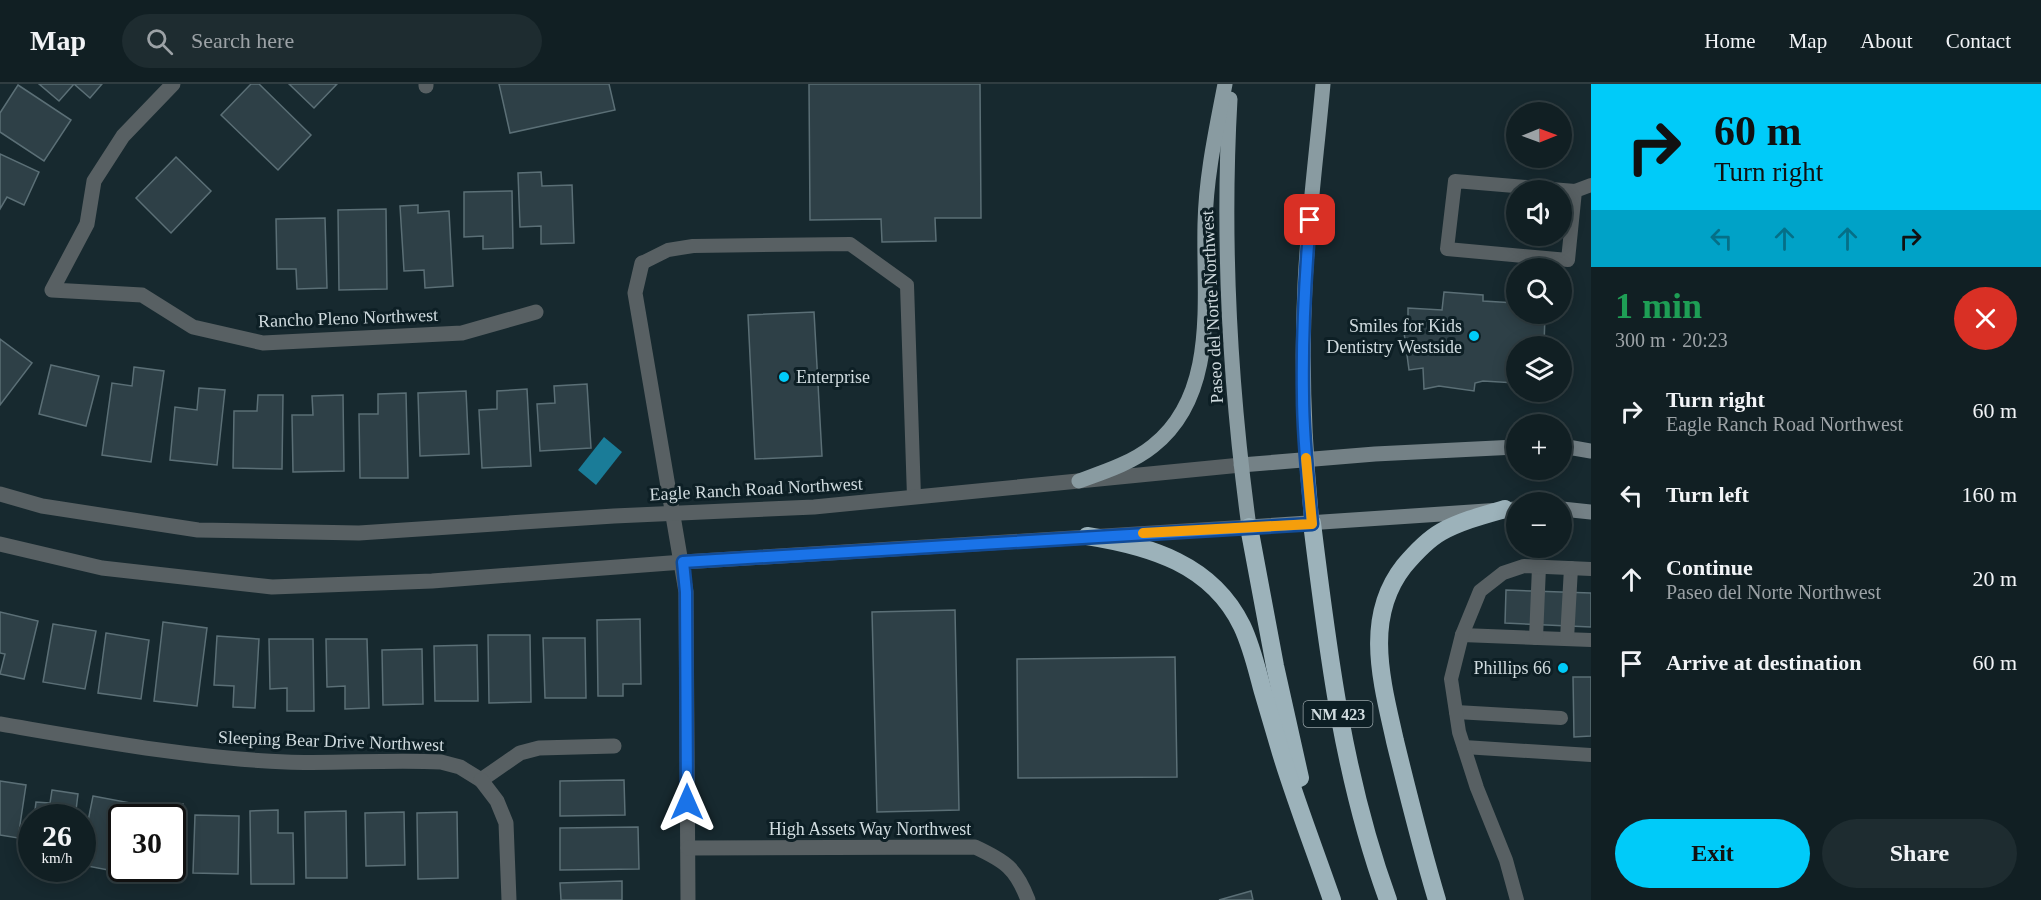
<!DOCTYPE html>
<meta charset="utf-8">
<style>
:root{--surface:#111f23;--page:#1e2c30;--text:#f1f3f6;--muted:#9ca2a6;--line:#303d41;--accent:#00cbf9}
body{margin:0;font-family:Georgia,serif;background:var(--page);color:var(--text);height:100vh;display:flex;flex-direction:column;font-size:22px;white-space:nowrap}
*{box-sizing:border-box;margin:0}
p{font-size:20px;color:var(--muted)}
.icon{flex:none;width:33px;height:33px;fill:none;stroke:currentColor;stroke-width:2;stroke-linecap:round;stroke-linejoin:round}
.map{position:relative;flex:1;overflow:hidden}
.sheet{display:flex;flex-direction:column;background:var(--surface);width:450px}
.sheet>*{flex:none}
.banner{background:#00cbf9;color:#111;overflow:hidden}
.needle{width:39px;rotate:89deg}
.controls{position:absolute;left:1506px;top:18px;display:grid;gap:12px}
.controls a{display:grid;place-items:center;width:66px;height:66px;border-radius:50%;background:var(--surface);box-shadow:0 3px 15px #0003,0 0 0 2px var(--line);font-size:30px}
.speed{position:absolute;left:18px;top:720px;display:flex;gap:12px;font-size:30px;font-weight:700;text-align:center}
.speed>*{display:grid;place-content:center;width:78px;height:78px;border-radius:50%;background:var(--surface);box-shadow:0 3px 15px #0003,0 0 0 2px var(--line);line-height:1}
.speed small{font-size:15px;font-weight:400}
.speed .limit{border:3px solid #111;border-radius:9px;background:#fff;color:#111}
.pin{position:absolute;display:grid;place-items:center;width:51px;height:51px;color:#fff;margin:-26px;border-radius:12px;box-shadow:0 3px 9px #0006}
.me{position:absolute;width:66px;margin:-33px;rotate:0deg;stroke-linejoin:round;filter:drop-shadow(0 0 4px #0008)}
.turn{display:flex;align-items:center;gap:21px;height:126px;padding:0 24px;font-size:27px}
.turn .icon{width:78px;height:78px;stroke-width:2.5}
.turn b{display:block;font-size:42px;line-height:51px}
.lanes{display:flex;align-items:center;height:57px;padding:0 24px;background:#0003;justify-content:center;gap:30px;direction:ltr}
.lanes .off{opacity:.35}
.round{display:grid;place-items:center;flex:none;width:63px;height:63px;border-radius:32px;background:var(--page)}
.headline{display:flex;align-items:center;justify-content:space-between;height:102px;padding:0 24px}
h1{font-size:36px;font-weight:800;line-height:45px;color:#1e9e55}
.primary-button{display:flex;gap:12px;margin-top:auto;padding:12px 24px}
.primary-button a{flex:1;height:69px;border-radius:36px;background:var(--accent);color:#111;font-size:24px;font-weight:800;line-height:69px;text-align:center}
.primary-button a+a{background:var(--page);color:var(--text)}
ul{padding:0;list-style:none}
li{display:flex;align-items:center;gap:18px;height:84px;padding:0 24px}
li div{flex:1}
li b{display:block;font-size:22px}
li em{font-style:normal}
header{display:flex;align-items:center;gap:36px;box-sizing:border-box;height:84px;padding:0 30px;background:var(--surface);border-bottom:2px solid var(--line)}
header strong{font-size:28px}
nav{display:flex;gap:33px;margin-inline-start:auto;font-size:21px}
.search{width:420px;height:54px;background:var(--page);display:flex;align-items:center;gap:15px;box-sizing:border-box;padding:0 21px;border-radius:33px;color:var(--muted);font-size:22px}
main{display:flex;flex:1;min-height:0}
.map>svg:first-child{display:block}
.water{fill:#1a7c98}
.building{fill:#2e4047;stroke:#5b6f76;stroke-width:1.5}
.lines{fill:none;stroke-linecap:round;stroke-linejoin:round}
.service{stroke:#586063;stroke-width:14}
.minor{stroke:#586063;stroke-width:15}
.tertiary{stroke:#586063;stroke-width:15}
.secondary{stroke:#748186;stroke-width:15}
.primary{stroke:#899ba1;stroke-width:15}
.motorway{stroke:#9cb2ba;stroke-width:18}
.route-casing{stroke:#114b97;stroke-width:15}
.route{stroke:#1a73e8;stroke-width:10}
.slow{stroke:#f59e0b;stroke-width:10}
.poi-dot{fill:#00cbf9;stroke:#0d1f25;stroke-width:2}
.labels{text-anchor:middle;stroke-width:6;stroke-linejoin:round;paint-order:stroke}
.shield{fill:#0d1f25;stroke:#96a3a7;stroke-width:1.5}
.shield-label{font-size:16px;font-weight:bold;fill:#d0dbdf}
.street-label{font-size:18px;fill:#d0dbdf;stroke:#0d1f25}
.poi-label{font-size:18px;fill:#d0dbdf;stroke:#0d1f25;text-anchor:end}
</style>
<header>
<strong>Map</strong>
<div class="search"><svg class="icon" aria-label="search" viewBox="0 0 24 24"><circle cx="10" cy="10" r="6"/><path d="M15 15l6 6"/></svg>Search here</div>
<nav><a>Home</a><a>Map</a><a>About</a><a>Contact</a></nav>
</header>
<main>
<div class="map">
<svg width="1591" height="816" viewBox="0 0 1591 816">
<rect width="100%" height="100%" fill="#17292f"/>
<!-- water -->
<polygon class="water" points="604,353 622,368 596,401 578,386"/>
<!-- building -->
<g class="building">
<polygon points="39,0 74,0 59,17"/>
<polygon points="74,0 102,0 90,14"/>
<polygon points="251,0 259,0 311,51 278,86 221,31"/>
<polygon points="289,0 337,0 314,24"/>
<polygon points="499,0 609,0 615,26 510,49"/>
<polygon points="809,0 980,0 981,134 935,134 936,157 882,158 881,135 810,136"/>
<polygon points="18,1 71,36 44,77 0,48 0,29"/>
<polygon points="0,70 39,88 24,121 7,113 0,125"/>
<polygon points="176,73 211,107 171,149 136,114"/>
<polygon points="541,88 542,102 572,101 574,159 541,160 541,142 520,143 518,89"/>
<polygon points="512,107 513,164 483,165 483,152 464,153 464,108"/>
<polygon points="418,121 418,129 449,127 453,202 425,204 424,186 404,187 400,122"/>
<polygon points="386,125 387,205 339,206 338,126"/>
<polygon points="325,134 327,204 297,205 296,185 277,185 276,135"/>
<polygon points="1444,208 1483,211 1483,217 1516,219 1516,230 1545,230 1544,262 1516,262 1516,299 1483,297 1475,299 1474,307 1439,302 1424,305 1423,284 1409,286 1403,241 1408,242 1408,224 1442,226"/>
<polygon points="814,228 822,372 755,375 748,231"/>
<polygon points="0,255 32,279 0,321"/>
<polygon points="51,281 99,292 86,342 39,330"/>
<polygon points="134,283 164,287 151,378 102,371 112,299 132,302"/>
<polygon points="587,300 591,364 540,367 537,320 555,319 554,302"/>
<polygon points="199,304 225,306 217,381 170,376 175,323 197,326"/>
<polygon points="527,305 531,382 482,384 479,326 497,325 497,307"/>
<polygon points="466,307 469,370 420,372 418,309"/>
<polygon points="406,309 408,394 360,394 359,330 378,330 378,310"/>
<polygon points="258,311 283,311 282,385 233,384 234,327 257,327"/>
<polygon points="343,311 344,387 293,388 292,331 313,331 312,312"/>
<polygon points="1506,506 1591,509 1591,543 1505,539"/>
<polygon points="955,526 959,726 877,728 872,528"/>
<polygon points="0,528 38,537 24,595 0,590 5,570 0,569"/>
<polygon points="640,535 641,600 623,600 623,612 598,612 597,536"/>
<polygon points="163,538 207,544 197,622 154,617"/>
<polygon points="53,540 96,547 85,605 43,598"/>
<polygon points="106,549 149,556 141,615 98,609"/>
<polygon points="488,551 530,551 531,618 489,619"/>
<polygon points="217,552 259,555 255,624 233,623 234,602 214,601"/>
<polygon points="543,554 585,554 586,614 545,614"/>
<polygon points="269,555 313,555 314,627 287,627 287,604 270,605"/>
<polygon points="326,555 367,555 369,624 345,625 345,602 327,603"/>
<polygon points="477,561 478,617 435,617 434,562"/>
<polygon points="422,565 423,620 383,621 382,566"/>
<polygon points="1175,573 1177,693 1018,694 1017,575"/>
<polygon points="1573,593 1591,593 1591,652 1574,653"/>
<polygon points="624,696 625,731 560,732 560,697"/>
<polygon points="0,697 26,701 18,754 0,751"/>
<polygon points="52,706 78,710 75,734 34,734 36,718 50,719"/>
<polygon points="93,712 136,720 134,734 122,734 122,784 124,784 124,789 82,781 82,767"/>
<polygon points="183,720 184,782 172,782 172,734 142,734 142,721"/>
<polygon points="278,726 278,749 293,749 294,800 251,800 250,727"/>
<polygon points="346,727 347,794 306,794 305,728"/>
<polygon points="404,728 405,781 366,782 365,729"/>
<polygon points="457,728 458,794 418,795 417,729"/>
<polygon points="195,731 239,732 238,790 193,789"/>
<polygon points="638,743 639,785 560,786 560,744"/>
<polygon points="622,797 622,816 561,816 560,799"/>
<polygon points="1251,807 1253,816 1219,816"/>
</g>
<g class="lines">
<!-- service -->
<g class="service">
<polyline points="1575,107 1568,176 1447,165 1455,97 1575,107 1591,101"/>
<polyline points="642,179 668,166 693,162 850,160 907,201 914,413"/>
<polyline points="1462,551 1591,556"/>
<polyline points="1536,554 1539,483"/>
<polyline points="1567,555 1571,484"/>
<polyline points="1456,628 1561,634"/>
<polyline points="1464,663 1591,671"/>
<polyline points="1517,816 1506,776 1477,704 1459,648 1451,595 1462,551 1480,507 1503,489 1524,482 1591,485"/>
</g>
<!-- minor -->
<g class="minor">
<polyline points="173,0 123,52 94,97 87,140 52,206 142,211 193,243 263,259 462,249 536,228"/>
<polyline points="426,0 426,2"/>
<polyline points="642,179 635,209 686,508 688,816"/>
<path d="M0,640C94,656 190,674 286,678C337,680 389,675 441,678L460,683L481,696L520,669L539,664L614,662"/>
<polyline points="481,696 497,717 506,739 509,816"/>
<path d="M688,764L975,763C1005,777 1016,784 1028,816"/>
</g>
<!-- tertiary -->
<g class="tertiary">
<polyline points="0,410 42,422 198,446 359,449 614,432 814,423 1241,381"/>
<polyline points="0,460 102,484 272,503 432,497 683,478 1249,443"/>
</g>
<!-- secondary -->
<g class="secondary">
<polyline points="1562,362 1591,367"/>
<polyline points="1241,381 1375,370 1516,363"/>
<polyline points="1562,425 1591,428"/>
<polyline points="1249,443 1516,425"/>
</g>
<!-- primary -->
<g class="primary">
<path d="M1230,15C1222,156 1230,303 1249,443"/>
<path d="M1079,397C1104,388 1132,379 1153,362C1219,310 1203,213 1205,140C1206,92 1216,47 1225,0"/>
<path d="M1312,439C1304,360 1301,281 1305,201C1308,134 1317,67 1323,0"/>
</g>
<!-- motorway -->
<g class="motorway">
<path d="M1312,439C1328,568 1343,693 1388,816"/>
<polyline points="1249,443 1275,582 1300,694"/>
<path d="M1087,452C1150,462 1212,480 1242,542C1252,563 1257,586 1263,608C1269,628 1275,649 1281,669C1296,718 1315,767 1332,816"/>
<path d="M1437,816C1421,763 1408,710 1395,657C1382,598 1363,534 1404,482C1415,469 1427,456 1441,448C1461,437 1484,431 1505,425"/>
</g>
</g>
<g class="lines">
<!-- route casing -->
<g class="route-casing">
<path id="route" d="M687,718L686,508L683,478L1312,440C1308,397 1303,354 1303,311C1302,252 1305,194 1310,136"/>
</g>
<!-- route -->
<use href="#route" class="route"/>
<!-- slow -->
<polyline class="slow" points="1143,449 1312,440 1306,374"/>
</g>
<!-- markers -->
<g class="poi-dot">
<circle cx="1474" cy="252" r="6"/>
<circle cx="784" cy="293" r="6"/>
<circle cx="1563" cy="584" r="6"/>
</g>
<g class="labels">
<!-- shield labels -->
<rect class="shield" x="1303.5" y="617" width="69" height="26" rx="4.5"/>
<g class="shield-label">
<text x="1338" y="636">NM 423</text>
</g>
<!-- street labels -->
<g class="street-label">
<text transform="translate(1212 223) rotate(-93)" y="6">Paseo del Norte Northwest</text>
<text transform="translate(348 234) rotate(-2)" y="6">Rancho Pleno Northwest</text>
<text transform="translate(756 405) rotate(-3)" y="6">Eagle Ranch Road Northwest</text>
<text transform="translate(331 657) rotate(2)" y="6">Sleeping Bear Drive Northwest</text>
<text x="870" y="751">High Assets Way Northwest</text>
</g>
<!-- poi labels -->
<g class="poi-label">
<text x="1462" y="248">Smiles for Kids<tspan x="1462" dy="21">Dentistry Westside</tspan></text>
<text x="796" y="299" text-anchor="start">Enterprise</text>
<text x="1551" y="590">Phillips 66</text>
</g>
</g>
</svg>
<div class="controls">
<a><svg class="needle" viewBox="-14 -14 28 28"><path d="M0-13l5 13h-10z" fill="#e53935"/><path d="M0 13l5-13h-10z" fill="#9ca2a6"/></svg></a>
<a><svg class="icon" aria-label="sound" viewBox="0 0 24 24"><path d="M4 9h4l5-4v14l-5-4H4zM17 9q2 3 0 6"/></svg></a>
<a><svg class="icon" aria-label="search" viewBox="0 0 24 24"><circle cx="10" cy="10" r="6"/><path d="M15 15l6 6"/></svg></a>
<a><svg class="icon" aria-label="layers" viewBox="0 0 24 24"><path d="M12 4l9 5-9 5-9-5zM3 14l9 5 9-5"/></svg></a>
<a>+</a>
<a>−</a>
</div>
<div class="speed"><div>26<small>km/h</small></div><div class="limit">30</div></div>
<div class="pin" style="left:1310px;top:136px;background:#d93025"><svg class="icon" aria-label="arrive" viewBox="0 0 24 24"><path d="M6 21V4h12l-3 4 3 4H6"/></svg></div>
<svg class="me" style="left:687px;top:718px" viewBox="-20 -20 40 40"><path d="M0-17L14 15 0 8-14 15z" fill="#1a73e8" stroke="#fff" stroke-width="4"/></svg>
</div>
<section class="sheet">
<div class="banner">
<div class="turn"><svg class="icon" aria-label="right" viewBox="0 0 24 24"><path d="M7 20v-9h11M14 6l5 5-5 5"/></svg><div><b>60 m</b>Turn right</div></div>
<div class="lanes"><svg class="icon off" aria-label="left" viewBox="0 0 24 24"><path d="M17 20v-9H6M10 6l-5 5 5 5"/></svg><svg class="icon off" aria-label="ahead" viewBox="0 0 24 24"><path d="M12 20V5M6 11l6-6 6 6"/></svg><svg class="icon off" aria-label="ahead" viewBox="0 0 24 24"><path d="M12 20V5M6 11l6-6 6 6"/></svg><svg class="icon" aria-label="right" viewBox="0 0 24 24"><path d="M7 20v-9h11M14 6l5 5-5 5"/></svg></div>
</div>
<div class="headline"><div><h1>1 min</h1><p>300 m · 20:23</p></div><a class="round" style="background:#d93025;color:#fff"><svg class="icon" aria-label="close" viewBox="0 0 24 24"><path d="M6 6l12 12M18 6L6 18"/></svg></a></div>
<ul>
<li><svg class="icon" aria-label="right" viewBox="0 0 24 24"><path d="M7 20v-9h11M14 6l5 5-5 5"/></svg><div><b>Turn right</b><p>Eagle Ranch Road Northwest</p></div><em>60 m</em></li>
<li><svg class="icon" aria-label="left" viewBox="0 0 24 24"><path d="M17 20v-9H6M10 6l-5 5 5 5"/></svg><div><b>Turn left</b></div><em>160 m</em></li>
<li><svg class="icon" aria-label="ahead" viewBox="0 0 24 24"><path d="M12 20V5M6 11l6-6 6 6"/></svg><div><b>Continue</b><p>Paseo del Norte Northwest</p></div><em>20 m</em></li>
<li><svg class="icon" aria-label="arrive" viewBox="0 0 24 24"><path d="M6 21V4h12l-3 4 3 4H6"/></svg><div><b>Arrive at destination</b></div><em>60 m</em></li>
</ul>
<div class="primary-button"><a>Exit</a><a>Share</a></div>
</section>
</main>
